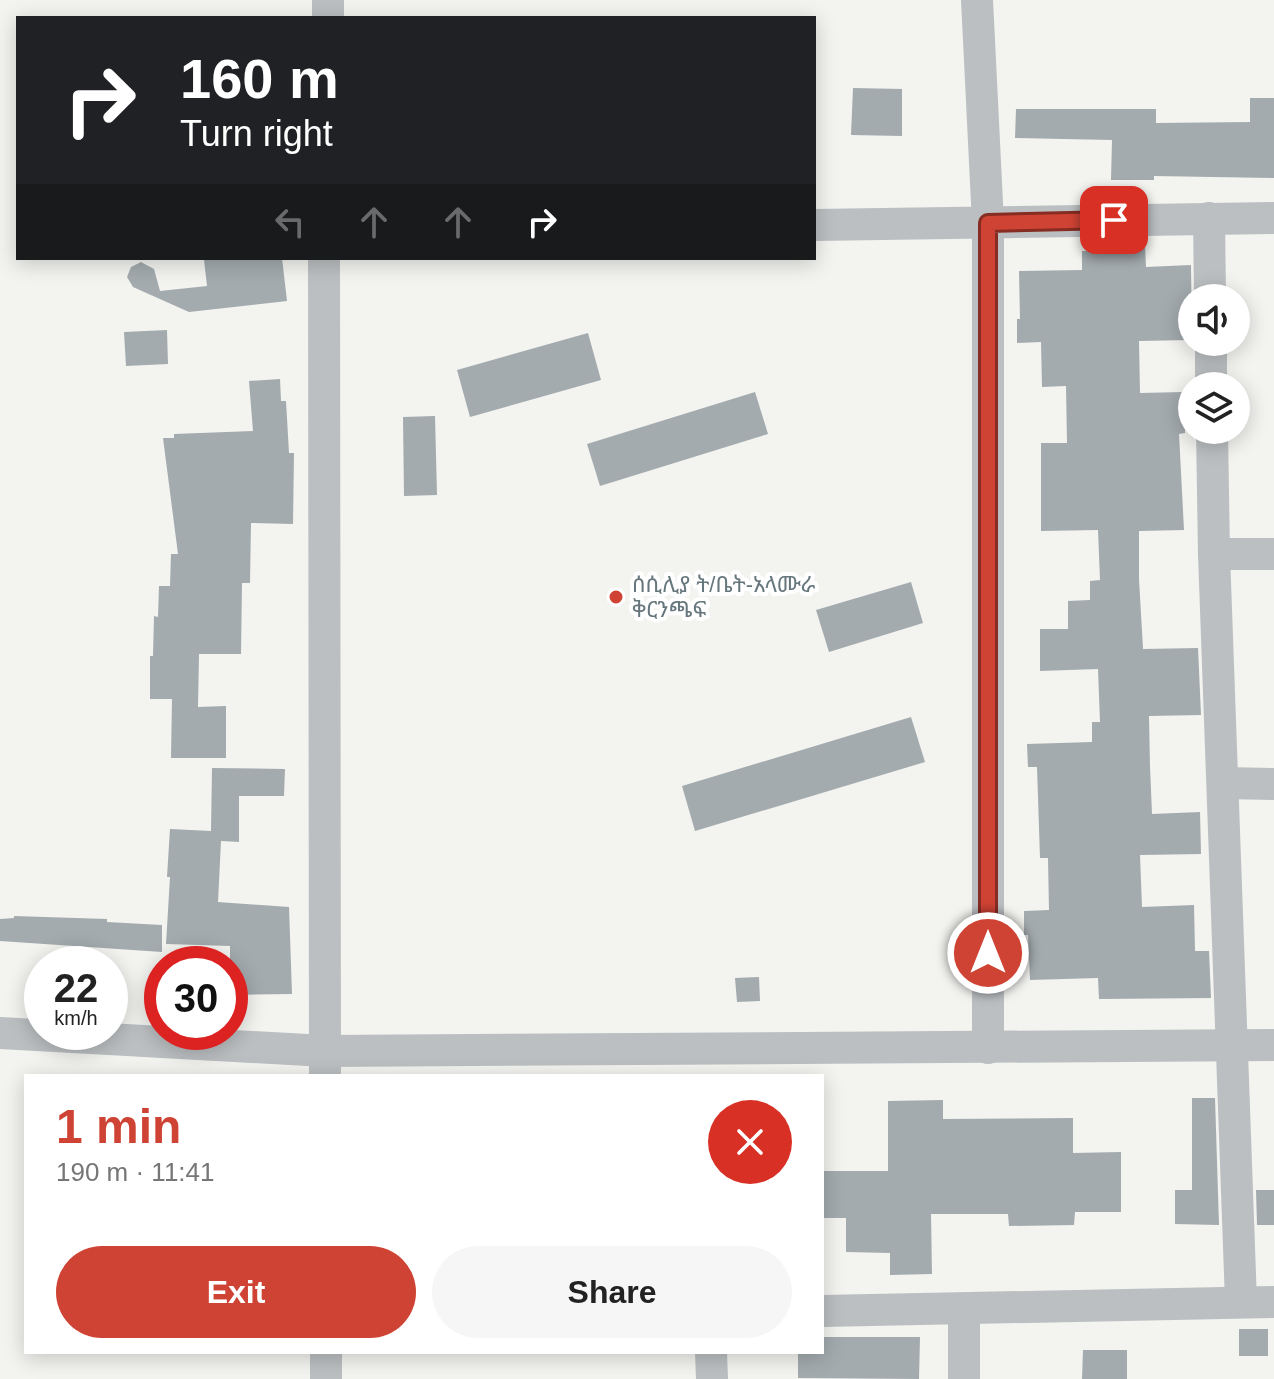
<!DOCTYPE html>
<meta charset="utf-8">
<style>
:root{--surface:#fff;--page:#f6f6f6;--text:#222;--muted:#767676;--accent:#cf4334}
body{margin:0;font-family:Arial,"Noto Sans Ethiopic",sans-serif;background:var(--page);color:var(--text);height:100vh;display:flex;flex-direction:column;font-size:30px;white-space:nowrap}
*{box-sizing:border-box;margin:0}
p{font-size:26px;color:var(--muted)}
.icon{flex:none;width:44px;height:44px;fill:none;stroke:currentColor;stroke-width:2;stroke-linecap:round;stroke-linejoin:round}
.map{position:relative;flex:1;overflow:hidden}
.sheet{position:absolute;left:24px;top:1074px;width:800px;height:280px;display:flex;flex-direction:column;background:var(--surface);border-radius:0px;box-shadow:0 4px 20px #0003}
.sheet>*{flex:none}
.guide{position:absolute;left:16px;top:16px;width:800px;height:244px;border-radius:0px;box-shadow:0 4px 20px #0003;background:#202124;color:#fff;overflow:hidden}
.tools{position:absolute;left:1178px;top:284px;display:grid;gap:16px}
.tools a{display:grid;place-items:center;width:72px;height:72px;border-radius:50%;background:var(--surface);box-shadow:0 4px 20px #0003;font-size:40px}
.speed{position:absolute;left:24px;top:946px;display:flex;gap:16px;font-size:40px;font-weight:700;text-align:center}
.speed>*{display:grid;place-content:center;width:104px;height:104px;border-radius:50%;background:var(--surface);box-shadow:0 4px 20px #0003;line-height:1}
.speed small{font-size:20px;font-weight:400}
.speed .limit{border:12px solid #d22;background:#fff;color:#111}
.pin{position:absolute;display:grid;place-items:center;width:68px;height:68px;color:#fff;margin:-34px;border-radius:16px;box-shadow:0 4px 12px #0006}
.me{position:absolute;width:88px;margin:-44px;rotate:0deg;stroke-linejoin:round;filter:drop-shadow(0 0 6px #0008)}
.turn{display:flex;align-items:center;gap:28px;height:168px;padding:0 32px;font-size:36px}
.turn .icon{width:104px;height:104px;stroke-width:2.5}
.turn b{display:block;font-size:56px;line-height:68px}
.lanes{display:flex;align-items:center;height:76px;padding:0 32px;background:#0003;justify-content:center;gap:40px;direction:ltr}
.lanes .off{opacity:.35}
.round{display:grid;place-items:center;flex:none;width:84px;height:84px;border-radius:42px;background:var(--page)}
.head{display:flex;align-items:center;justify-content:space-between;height:136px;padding:0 32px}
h1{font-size:48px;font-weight:800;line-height:60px;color:var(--accent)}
.cta{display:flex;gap:16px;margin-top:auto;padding:16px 32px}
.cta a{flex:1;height:92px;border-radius:48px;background:var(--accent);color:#fff;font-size:32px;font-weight:800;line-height:92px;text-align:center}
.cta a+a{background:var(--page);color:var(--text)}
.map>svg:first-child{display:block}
.building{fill:#a3abae}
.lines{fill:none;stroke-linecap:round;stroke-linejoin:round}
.minor{stroke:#bbbfc1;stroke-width:32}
.route-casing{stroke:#872c22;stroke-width:20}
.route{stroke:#cf4334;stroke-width:14}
.poi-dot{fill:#cf4334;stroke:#fff;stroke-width:3}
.labels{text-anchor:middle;stroke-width:8;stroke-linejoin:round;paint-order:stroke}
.poi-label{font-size:22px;fill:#66767d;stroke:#fff;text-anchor:start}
</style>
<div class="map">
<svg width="1274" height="1379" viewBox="0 0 1274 1379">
<rect width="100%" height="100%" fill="#f3f3f0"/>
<!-- building -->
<g class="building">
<polygon points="853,88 902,89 902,136 851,135"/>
<polygon points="1250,98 1274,98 1274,178 1154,176 1154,180 1111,180 1112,140 1015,138 1016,109 1156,109 1156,123 1250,122"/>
<polygon points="1115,246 1145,246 1146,267 1191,265 1192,340 1139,341 1140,393 1184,392 1185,433 1179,434 1184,530 1139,531 1139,579 1143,649 1198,648 1201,715 1149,716 1150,767 1152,814 1200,812 1201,854 1140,855 1142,907 1194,905 1195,951 1209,951 1211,998 1099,999 1098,978 1030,980 1028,935 1024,935 1024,911 1049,910 1048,858 1040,858 1037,767 1028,767 1027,744 1092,742 1092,722 1100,722 1098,669 1040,671 1040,629 1068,629 1068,601 1090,600 1090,581 1100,580 1098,530 1041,531 1041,443 1067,443 1066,386 1042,387 1041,342 1017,343 1017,319 1020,319 1019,271 1082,270 1082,251 1115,250"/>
<polygon points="224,258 282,258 287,301 189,312 133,287 127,277 131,267 141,262 154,269 160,291 207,286 204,260"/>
<polygon points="167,330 168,364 126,366 124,332"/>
<polygon points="588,333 601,380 470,417 457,370"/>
<polygon points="280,379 281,401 286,401 289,453 294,453 293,524 251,523 250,583 242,583 241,654 199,654 198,707 226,706 226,758 171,758 172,699 150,699 150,656 153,656 154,616 158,617 159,586 170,586 171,554 178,554 163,438 174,438 174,434 253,431 249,381"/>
<polygon points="755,392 768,434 600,486 587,444"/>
<polygon points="435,416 437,495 404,496 403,417"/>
<polygon points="911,582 923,623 829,652 816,610"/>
<polygon points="911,717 925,762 695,831 682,786"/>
<polygon points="212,768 285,769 284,796 239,796 239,842 221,841 218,902 289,907 292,994 230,995 230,946 166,944 170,877 167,877 170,829 211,831"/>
<polygon points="14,916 107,919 107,922 162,925 162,952 0,941 0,919 14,918"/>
<polygon points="759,977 760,1001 737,1002 735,978"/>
<polygon points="1192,1098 1215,1098 1219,1225 1175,1224 1175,1190 1192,1190"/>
<polygon points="943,1100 943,1119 1073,1118 1073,1153 1121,1152 1121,1212 1075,1212 1074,1225 1009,1226 1008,1214 931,1214 932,1274 890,1275 890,1253 846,1252 846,1218 822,1218 822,1171 888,1171 888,1101"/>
<polygon points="1256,1190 1274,1190 1274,1225 1257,1225"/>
<rect x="1239" y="1329" width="29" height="27"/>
<polygon points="822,1337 920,1337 919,1379 798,1378 798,1352 822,1352"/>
<polygon points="1083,1350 1127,1350 1127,1379 1082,1379"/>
</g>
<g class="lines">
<!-- minor -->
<g class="minor">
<polyline points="977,0 988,223 988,1048"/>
<polyline points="328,18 328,0"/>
<polyline points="1209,218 1210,298"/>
<polyline points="814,225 1274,218"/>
<polyline points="324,258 325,1076"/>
<polyline points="1211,342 1211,386"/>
<polyline points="1212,430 1214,554 1241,1302"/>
<polyline points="1214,554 1274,554"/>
<polyline points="1224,783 1274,784"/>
<polyline points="0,1033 325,1051 1274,1045"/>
<polyline points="964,1310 964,1379"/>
<polyline points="822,1311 1274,1302"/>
<polyline points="326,1352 326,1379"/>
<polyline points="711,1352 712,1379"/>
</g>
</g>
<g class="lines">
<!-- route casing -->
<g class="route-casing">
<polyline id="route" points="988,953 988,223 1114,220"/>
</g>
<!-- route -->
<use href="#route" class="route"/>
</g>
<!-- markers -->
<circle class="poi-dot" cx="616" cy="597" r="8"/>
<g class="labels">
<!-- poi labels -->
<g class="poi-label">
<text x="632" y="592">ሰሲሊያ ት/ቤት-አላሙራ<tspan x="632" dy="25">ቅርንጫፍ</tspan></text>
</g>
</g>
</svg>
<div class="tools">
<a><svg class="icon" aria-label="sound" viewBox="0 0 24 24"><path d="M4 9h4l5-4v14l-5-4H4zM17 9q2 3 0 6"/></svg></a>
<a><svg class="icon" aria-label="layers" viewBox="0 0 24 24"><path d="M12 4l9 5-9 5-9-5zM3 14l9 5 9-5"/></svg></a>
</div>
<div class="speed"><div>22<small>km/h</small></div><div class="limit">30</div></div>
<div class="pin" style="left:1114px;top:220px;background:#d93025"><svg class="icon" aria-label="arrive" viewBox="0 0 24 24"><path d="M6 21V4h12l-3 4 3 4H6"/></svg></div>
<svg class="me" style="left:988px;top:953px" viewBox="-20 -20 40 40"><circle r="17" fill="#cf4334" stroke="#fff" stroke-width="3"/><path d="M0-11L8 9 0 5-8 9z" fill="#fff"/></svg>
<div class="guide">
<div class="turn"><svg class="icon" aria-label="right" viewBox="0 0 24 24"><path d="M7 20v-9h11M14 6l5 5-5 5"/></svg><div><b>160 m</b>Turn right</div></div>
<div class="lanes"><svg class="icon off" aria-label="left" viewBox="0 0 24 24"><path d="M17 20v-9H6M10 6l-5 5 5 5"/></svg><svg class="icon off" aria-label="ahead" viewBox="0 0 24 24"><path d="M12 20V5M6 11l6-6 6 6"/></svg><svg class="icon off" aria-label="ahead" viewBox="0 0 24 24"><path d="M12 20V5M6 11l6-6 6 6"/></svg><svg class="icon" aria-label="right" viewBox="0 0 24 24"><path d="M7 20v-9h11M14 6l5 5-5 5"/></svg></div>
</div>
<section class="sheet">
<div class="head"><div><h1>1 min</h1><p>190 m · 11:41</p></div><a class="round" style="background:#d93025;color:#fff"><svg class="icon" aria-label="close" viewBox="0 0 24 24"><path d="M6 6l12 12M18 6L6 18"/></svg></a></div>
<div class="cta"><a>Exit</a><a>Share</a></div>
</section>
</div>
